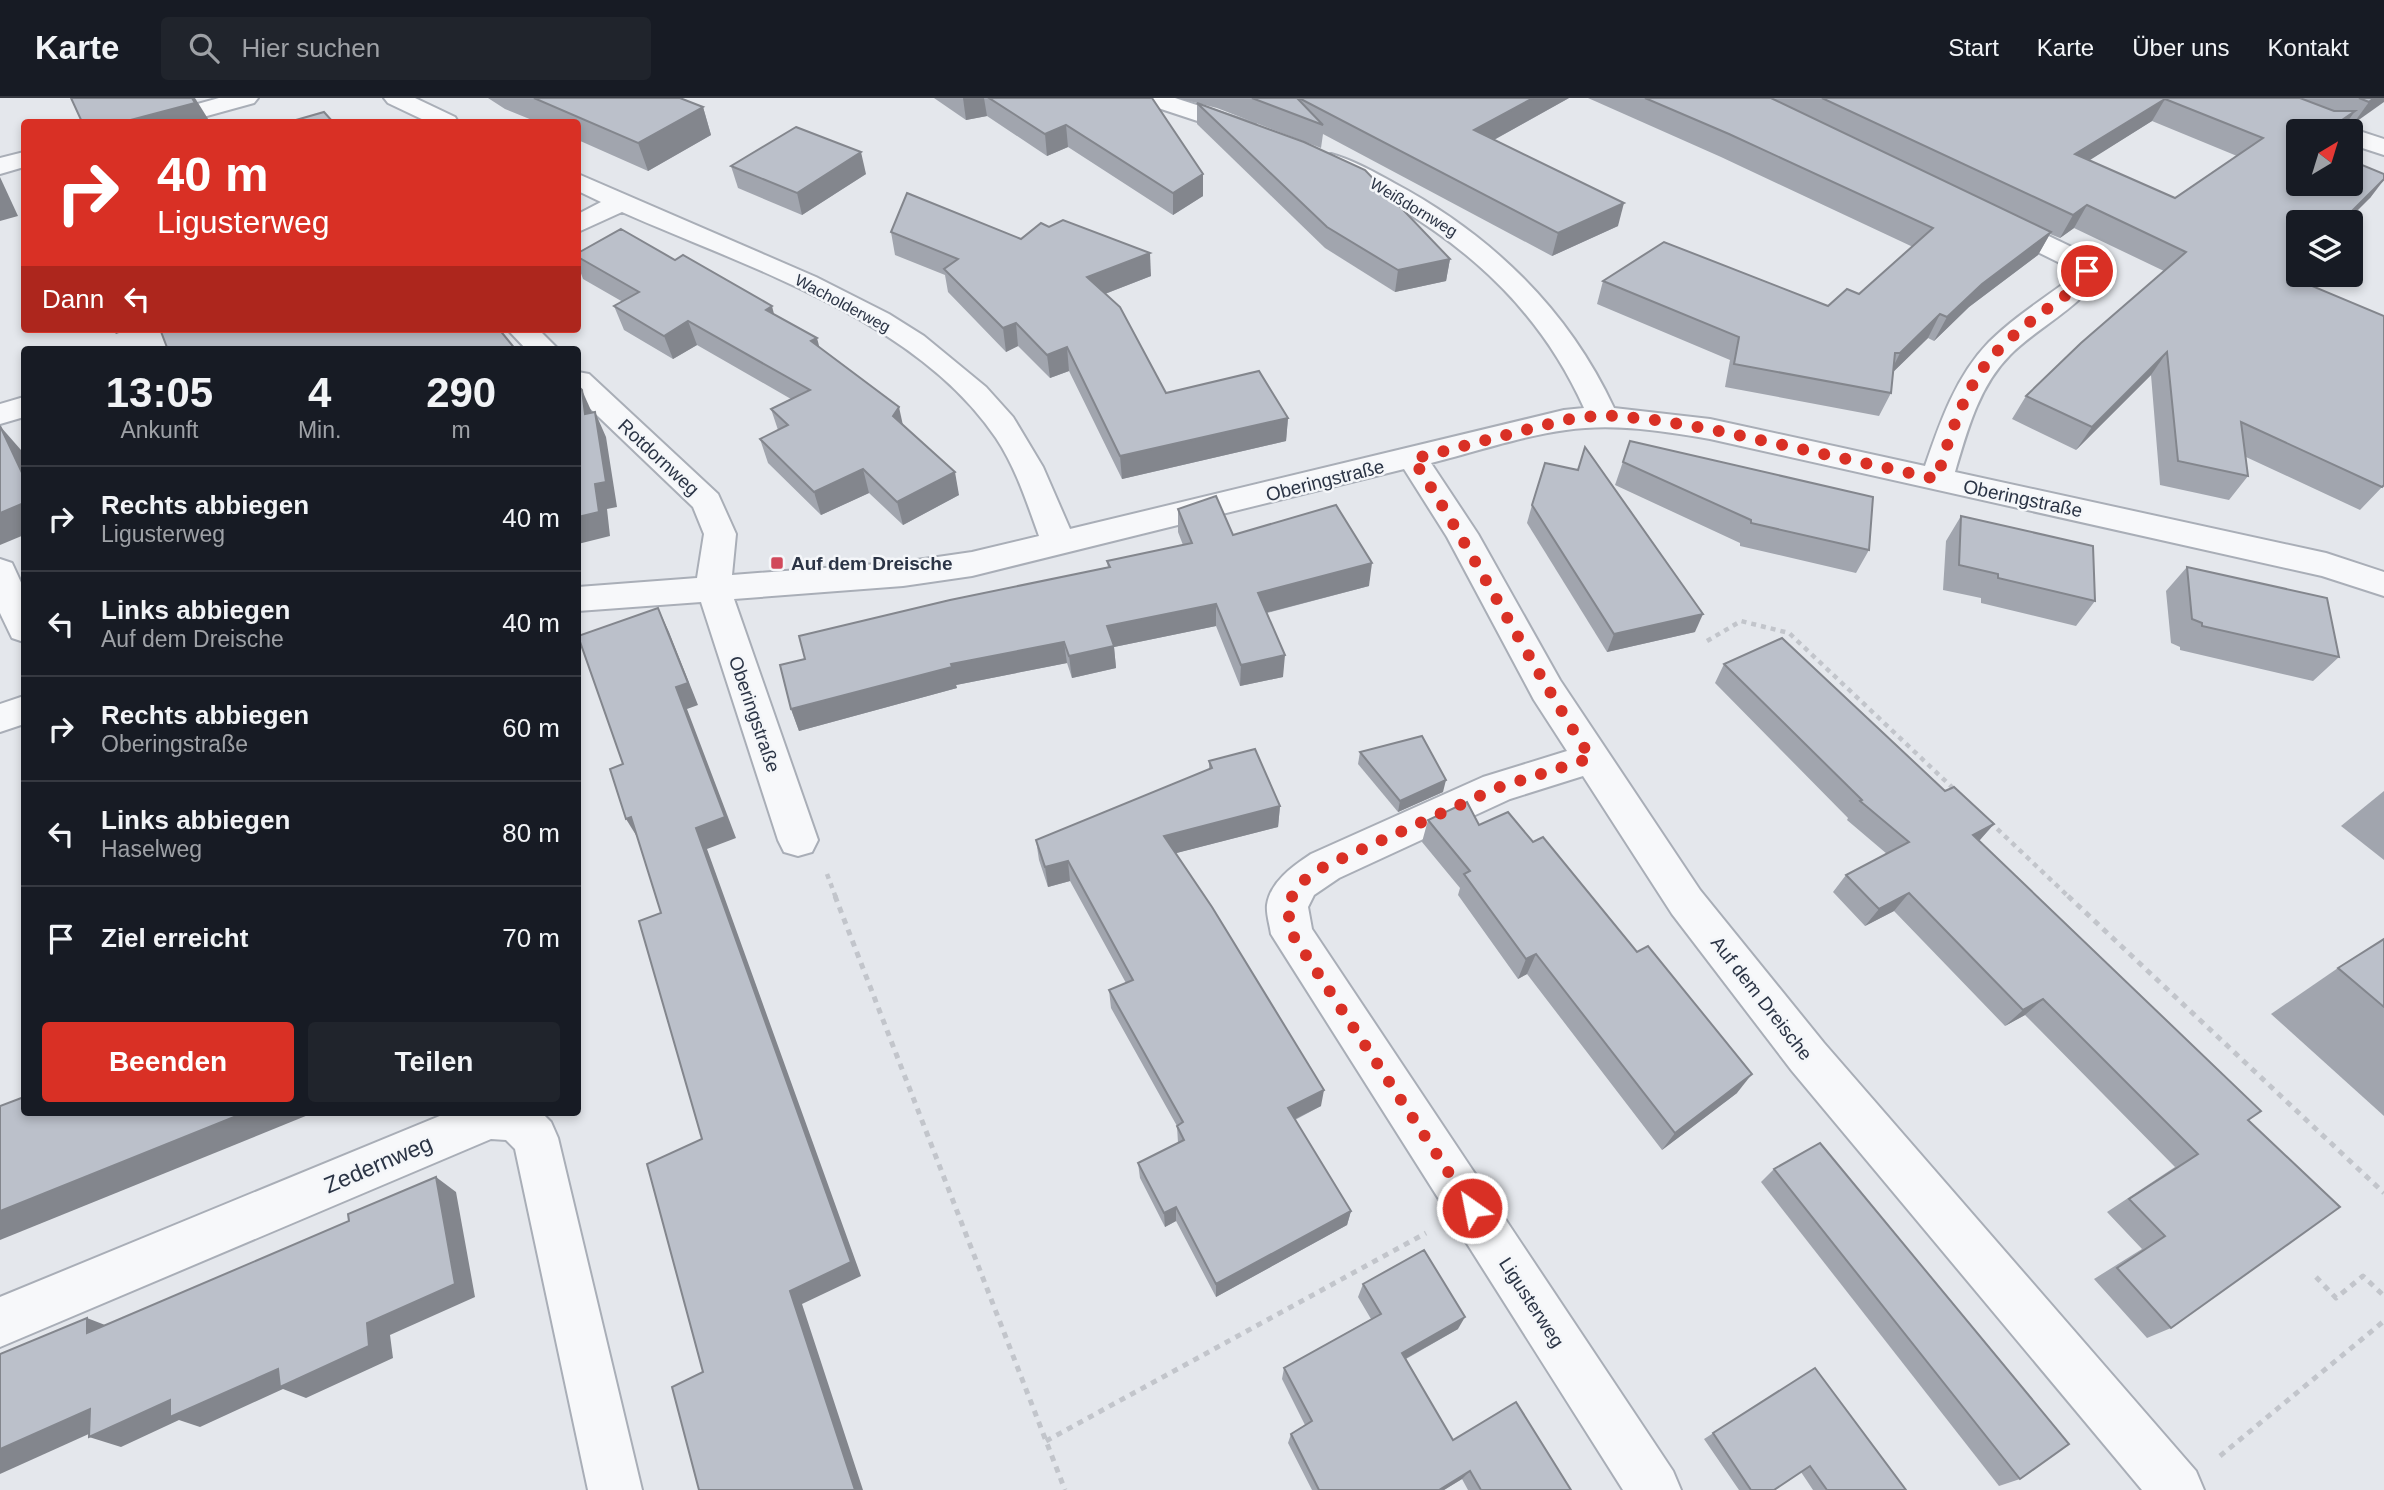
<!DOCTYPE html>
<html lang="de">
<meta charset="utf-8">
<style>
:root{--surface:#171b24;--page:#20242c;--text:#f1f3f6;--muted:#9ea1a6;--line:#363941;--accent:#d93025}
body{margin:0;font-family:Helvetica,sans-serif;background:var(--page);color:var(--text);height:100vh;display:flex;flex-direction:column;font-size:26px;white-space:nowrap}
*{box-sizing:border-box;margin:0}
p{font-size:23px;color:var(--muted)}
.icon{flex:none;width:38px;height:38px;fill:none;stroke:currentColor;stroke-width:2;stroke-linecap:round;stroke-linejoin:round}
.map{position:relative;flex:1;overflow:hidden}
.panel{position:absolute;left:21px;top:248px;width:560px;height:770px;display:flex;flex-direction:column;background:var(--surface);border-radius:7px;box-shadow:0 4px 10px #0003}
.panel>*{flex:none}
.banner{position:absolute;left:21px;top:21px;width:560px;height:214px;border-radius:7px;box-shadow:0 4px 10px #0003;background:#d93025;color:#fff;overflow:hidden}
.needle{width:46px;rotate:38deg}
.controls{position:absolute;left:2286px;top:21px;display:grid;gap:14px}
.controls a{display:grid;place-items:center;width:77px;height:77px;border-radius:7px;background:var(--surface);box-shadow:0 4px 10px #0003;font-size:35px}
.pin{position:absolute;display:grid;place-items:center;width:60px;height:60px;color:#fff;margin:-30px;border:4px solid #fff;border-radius:50%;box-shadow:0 2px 7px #0007}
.me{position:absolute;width:77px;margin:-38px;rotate:327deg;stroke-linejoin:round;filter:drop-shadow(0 0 5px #0008)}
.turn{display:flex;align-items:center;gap:24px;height:147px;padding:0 21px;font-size:32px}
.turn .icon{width:91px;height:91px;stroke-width:2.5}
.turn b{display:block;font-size:49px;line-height:60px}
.then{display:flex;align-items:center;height:66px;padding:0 21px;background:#0003;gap:14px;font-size:26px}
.eta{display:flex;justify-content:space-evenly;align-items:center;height:119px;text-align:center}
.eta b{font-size:42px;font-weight:700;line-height:49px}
.button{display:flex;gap:14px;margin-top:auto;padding:14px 21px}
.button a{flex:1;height:80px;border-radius:7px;background:var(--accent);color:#fff;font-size:28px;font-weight:700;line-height:80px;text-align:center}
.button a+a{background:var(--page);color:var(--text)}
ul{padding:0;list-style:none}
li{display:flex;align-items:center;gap:21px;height:105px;padding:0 21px;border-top:2px solid var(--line)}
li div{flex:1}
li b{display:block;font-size:26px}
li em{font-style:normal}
header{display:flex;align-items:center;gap:42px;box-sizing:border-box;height:98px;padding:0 35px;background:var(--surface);border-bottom:2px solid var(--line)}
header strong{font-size:33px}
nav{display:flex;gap:38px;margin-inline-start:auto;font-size:24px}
.search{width:490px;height:63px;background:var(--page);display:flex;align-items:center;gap:18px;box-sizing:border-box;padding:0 24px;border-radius:7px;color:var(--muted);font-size:26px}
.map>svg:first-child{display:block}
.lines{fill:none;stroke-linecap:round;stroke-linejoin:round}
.minor-casing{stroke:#a9aeb7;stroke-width:4}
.path-far1{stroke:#c2c5cb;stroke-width:4.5;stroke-dasharray:5 5;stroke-linecap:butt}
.path{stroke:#c2c5cb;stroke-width:5;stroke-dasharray:6 6;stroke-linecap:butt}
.minor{fill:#f7f8fa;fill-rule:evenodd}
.wall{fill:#a1a5ae;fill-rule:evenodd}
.shaded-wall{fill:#83868d}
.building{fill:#bbc0ca;stroke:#83868d;stroke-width:2;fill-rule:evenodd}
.route{stroke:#d93025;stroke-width:12;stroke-dasharray:0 21.6}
.poi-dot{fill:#d1495b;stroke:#f4f6f9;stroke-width:2.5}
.labels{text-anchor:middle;stroke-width:5;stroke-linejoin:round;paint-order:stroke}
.far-street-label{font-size:16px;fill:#2b3445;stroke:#f4f6f9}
.street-label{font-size:19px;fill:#2b3445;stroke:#f4f6f9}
.poi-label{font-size:19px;font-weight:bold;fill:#2b3445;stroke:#f4f6f9;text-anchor:start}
.near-street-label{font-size:23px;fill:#2b3445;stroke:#f4f6f9}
</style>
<header>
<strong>Karte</strong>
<div class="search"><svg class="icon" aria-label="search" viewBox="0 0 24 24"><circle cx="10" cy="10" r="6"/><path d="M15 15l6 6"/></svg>Hier suchen</div>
<nav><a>Start</a><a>Karte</a><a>Über uns</a><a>Kontakt</a></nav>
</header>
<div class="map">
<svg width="2384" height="1392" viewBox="0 0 2384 1392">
<rect width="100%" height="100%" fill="#e4e7ec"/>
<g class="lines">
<!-- minor casing -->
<g class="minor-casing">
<g id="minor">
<polygon points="219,0 258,0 254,5 185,24 148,24 151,19"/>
<polygon points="384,0 415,0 455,19 458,24 428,24 388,5"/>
<polygon points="1139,0 1175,0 1255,26 1258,31 1255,36 1246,38 1237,36 1143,5"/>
<polygon points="2350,30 2384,41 2384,57 2350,46 2350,33 2340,33"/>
<polygon points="24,54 24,69 0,76 0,60"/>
<path d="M1331,56C1353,62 1374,74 1394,85C1490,136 1568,211 1614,310L1710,321L1925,368C1940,324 1956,278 1989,244C2013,220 2043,201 2070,181L2073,175L2062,166L1989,130L1985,124L1989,118L1998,116L2007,118L2082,154L2101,173C2087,206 2036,230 2010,257C1979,288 1967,333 1955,374L2326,455L2384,474V498L2322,478L1710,341C1663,333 1614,325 1566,332C1521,338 1476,354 1431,365L1478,436L1560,582L1700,792L1824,945L2196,1373L2204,1392H2142L1792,973L1672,816L1583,678L1510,701L1339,780L1314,797L1308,809L1312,831L1673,1373L1681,1392H1623L1271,836C1270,828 1266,816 1267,807C1270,784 1293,768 1311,756L1483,679L1567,653L1534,602L1447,439L1404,371L972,478L903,488L734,501L818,742L812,754L798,758L784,754L778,742L701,504L578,513V489L697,480L704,436L693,409L578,299V274L589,276L718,396L736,436L732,477L903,464L972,454L1039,438C1027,405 1016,370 996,340C916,221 748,170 622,114L578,134V116L601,104L578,93V76L816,179L889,216L924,238L986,289L1013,319L1043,369L1070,431L1564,312L1584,310C1531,192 1437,123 1322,69L1318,64L1322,59Z"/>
<polygon points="507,231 538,231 559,252 527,252"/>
<polygon points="24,299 24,319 0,326 0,306"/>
<polygon points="0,461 12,465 24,491 24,544 12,540 0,515"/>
<polygon points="24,598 24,626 0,634 0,606"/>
<polygon points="447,1015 542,1015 551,1024 558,1040 642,1392 588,1392 515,1051 506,1042 491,1041 0,1249 0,1199"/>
</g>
</g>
<!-- path-far1 -->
<g class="path-far1">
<polyline points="1707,543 1741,523 1789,535 1955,692"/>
<polyline points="1990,724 2070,800"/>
<polyline points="827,776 836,800"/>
</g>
<!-- path -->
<g class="path">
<polyline points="835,798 1065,1392"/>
<polyline points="2068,798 2384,1095"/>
<polyline points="2316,1179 2336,1200 2363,1178 2384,1198"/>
<polyline points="1046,1343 1426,1135"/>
<polyline points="2220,1358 2384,1223"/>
</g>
<!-- minor -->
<use href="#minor" class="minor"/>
</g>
<!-- wall -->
<g class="wall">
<polygon points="488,0 680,0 703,9 711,37 648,73 578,42 578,24 537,24 505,11"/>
<polygon points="934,0 1152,0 1203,76 1203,98 1173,117 1068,49 1047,58 987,18 966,22"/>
<polygon points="1177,0 1569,0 1494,42 1618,128 1552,158 1323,36 1321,50 1217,10"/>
<path d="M1588,0H2384L2353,26L2347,24L2298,33V86L2384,76V82L2370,100L2298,124V174L2292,180L2384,387L2360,412L2246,359L2248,378L2229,402L2160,387L2151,277L2076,352L2012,321L2026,298L2164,173L2074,130L2060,140L2050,136L2038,157L1969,209L1934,243L1928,240L1893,274L1891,295L1879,318L1725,289L1730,262L1597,206L1603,183L1828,208L1859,196L1913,149L1721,59ZM2152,23L2237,58L2175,100L2089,62Z"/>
<polygon points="1197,5 1450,161 1446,183 1395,194 1325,150 1197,26"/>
<polygon points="731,68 866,76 802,117 738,90"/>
<polygon points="891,134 1021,141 1151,178 1105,196 1166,295 1288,320 1286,343 1122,381 1069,273 1050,280 1018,248 1006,254 948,194 945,177 895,157"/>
<polygon points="578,155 675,162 774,216 819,250 903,328 959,397 903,427 869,395 821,417 768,365 760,341 778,332 771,311 791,301 697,247 673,261 624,232 614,208 623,204 583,181 578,167"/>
<polygon points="1630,343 1869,452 1856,475 1740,448 1740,445 1615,387"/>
<polygon points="1578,372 1695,534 1607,554 1527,425 1532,407"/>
<polygon points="1178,411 1233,437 1369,488 1267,515 1283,579 1240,588 1216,528 1114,549 1116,570 1072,580 1067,565 956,587 957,590 799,633 791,611 805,561 1108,470 1107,463 1183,447 1178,434"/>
<polygon points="1961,418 2095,503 2076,528 1981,505 1981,500 1943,492 1946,443"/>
<polygon points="2187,469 2339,559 2313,583 2180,552 2180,549 2171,545 2166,493"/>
<polygon points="1724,566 1945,693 1994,726 1979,743 2248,1022 2171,1230 2147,1240 2094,1181 2142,1151 2107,1114 2175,1069 2025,917 2005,928 1894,813 1865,828 1833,794 1846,777 1887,756 1847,722 1848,720 1715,585"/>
<polygon points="1360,654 1443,694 1398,714 1358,666"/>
<polygon points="1209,663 1280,708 1278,729 1176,755 1321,1008 1295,1022 1351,1113 1347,1127 1216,1199 1176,1123 1165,1129 1140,1080 1138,1065 1178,1045 1177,1028 1111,910 1109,892 1126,885 1070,783 1048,789 1039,762 1036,742 1209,671"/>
<polygon points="2384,693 2384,762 2341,728"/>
<polygon points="1428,722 1479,727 1737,995 1662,1052 1527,876 1518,881 1458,797 1460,790 1422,744"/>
<polygon points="2384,841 2384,1018 2271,916 2338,870"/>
<polygon points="1774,1071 2020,1381 1999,1388 1761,1084"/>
<polygon points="1363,1186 1458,1231 1406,1261 1453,1342 1571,1392 1468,1392 1462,1381 1444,1392 1312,1392 1288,1345 1291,1336 1305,1327 1282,1281 1284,1270 1371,1221 1358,1199"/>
<polygon points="1815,1270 1906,1392 1813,1392 1801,1374 1774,1392 1739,1392 1704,1341"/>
</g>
<!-- shaded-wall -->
<g class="shaded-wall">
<polygon points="130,0 195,0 210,24 123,24"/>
<polygon points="963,0 984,0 987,18 966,22"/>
<polygon points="1533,0 1569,0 1470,55 1474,32"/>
<polygon points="2374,0 2384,0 2384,4 2353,26 2369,4"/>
<polygon points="2165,1 2152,23 2063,79 2075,56"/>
<polygon points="703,9 711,37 648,73 638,45"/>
<polygon points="2355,13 2341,33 2326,33"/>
<polygon points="1066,27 1068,49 1047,58 1045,36"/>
<polygon points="861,54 866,76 802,117 797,95"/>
<polygon points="1203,76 1203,98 1173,117 1173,95"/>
<polygon points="0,79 18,118 0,123"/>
<polygon points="2384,81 2370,100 2346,124 2341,124"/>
<polygon points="1624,105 1618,128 1552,158 1558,135"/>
<polygon points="2087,107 2074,130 2060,140 2073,117"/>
<polygon points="2051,134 2038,157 1969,209 1934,243 1947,219 1982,186"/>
<polygon points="1150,155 1151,178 1089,202 1087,179"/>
<polygon points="1450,161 1446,183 1395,194 1398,172"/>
<polygon points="2298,168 2298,174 2271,202 2288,178"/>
<polygon points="772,208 778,232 766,212"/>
<polygon points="1940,216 1928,240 1888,279 1900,255"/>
<polygon points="688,223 697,247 673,261 664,238"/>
<polygon points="1016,225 1018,248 1006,254 1003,230"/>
<polygon points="112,231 131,231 116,236"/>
<polygon points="817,240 823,263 811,243"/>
<polygon points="1067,249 1069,273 1050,280 1047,257"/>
<polygon points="2167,254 2151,277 2076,352 2092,329"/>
<polygon points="582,292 593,317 585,316"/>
<polygon points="899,309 904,332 893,318"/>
<polygon points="595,314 606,339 617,409 607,411 610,438 578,446 578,419 595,386"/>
<polygon points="1288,320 1286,343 1122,381 1120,358"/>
<polygon points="0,328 21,352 24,359 24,379"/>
<polygon points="863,371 869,395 821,417 814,394"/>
<polygon points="955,374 959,397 903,427 897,404"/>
<polygon points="24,405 24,437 0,447 0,415"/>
<polygon points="1372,465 1369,488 1257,517 1258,495"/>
<polygon points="1216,506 1216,528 1114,549 1116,570 1072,580 1069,558 1107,528"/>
<polygon points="658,510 669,534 698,607 687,611 736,740 707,751 861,1178 802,1206 863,1392 855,1392 790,1193 696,730 676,589"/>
<polygon points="1703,516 1695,534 1607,554 1614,536"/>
<polygon points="1064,544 1067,565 956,587 957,590 799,633 791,611 951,566"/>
<polygon points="1285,557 1283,579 1240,588 1241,567"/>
<polygon points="1446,682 1443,694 1398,714 1400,703"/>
<polygon points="1280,708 1278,729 1165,758 1164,738"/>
<polygon points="631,719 639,742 626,721"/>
<polygon points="1994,726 1978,744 1973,737"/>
<polygon points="1068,763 1070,783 1048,789 1045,769"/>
<polygon points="1909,795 1894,813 1865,828 1879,811"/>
<polygon points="1536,856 1527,876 1518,881 1526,861"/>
<polygon points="2043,901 2025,917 2005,928 2023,912"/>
<polygon points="1752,976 1737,995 1662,1052 1675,1035"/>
<polygon points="1324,992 1321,1008 1285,1026 1288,1010"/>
<polygon points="244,1015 313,1015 0,1142 0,1113"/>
<polygon points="436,1079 456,1094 475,1199 390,1237 393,1260 306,1300 283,1291 200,1329 179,1322 121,1349 89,1339 170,1302 367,1225"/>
<polygon points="1176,1109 1176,1123 1165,1129 1164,1115"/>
<polygon points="1351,1113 1347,1127 1216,1199 1216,1186"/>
<polygon points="1465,1219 1458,1231 1396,1266 1402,1255"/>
<polygon points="87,1220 118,1232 87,1235"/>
<polygon points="90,1311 122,1321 0,1376 0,1351"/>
<polygon points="1470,1373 1462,1381 1444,1392 1439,1392"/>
</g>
<!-- building -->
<g class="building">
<polygon points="71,0 192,0 195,5 123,24 82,24"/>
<polygon points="534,0 680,0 703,9 638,45"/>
<polygon points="989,0 1152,0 1203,76 1173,95 1066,27 1045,36"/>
<polygon points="1252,0 1297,0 1323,27"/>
<polygon points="1299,0 1533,0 1474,32 1624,105 1558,135"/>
<polygon points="1645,0 1771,0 2051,134 1982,186 1947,219 1940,216 1900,255 1895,255 1891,295 1734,266 1739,239 1603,183 1664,144 1828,208 1847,191 1859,196 1933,130 1729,36"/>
<path d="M1822,0H2300L2334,13H2355L2326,33H2298V86H2350V62L2384,76V81L2341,124H2298V168L2288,178L2384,218V387L2382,389L2241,324L2248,378L2178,363L2167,254L2092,329L2026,298L2081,245L2186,154L2087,107L2073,117ZM2165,1L2263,40L2175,100L2075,56Z"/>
<polygon points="2359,0 2374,0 2369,4"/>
<polygon points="1197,5 1304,44 1365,72 1450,161 1398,172 1327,129"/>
<polygon points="324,14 333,24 289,24"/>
<polygon points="796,29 861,54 797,95 731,68"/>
<polygon points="907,95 1021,141 1041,125 1049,129 1063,122 1150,155 1087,179 1120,209 1166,295 1259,273 1288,320 1120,358 1067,249 1047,257 1016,225 1003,230 944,171 958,161 891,134"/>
<polygon points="621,131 675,162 683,157 772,208 766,212 817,240 811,243 899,309 893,318 955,374 897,404 863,371 814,394 760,341 788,327 771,311 810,292 688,223 664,238 614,208 639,194 578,159 578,155"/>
<polygon points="160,231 274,231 276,233 282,231 499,231 516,252 168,252"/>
<polygon points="578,288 582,292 585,316 595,314 606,384 595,386 599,414 578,419"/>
<polygon points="0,328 24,379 24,405 0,415"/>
<polygon points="1630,343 1873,399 1869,452 1751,425 1751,422 1623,364"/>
<polygon points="1585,349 1703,516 1614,536 1532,407 1545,365 1578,372"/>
<polygon points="1216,398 1233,437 1336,407 1372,465 1258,495 1285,557 1241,567 1216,506 1107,528 1114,548 1069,558 1064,544 951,566 952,569 791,611 780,567 805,561 799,538 950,502 1110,469 1107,463 1192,445 1178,411"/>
<polygon points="1961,418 2093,448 2095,503 1998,480 1998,476 1959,467"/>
<polygon points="2187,469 2327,500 2339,559 2202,528 2202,525 2192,521"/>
<polygon points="658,510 688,585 676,589 725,719 696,730 851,1164 790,1193 855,1392 699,1392 672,1289 703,1274 647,1066 702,1041 639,823 661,815 631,719 626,721 610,671 623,666 578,538"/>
<polygon points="1782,540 1945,693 1954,689 1994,726 1973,737 2261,1013 2248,1022 2340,1109 2171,1230 2117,1170 2165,1138 2129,1101 2198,1056 2043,901 2023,912 1909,795 1879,811 1846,777 1909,744 1860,703 1862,702 1724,566"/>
<polygon points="1422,638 1446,682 1400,703 1360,654"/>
<polygon points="1255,651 1280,708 1164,738 1212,809 1324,992 1288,1010 1351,1113 1216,1186 1176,1109 1164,1115 1138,1065 1184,1042 1177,1028 1183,1024 1109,892 1133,882 1068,763 1045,769 1036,742 1212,670 1209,663"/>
<polygon points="24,655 24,691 22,656"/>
<polygon points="1467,704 1479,727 1508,714 1533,744 1543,739 1637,854 1648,848 1752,976 1675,1035 1536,856 1526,861 1464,776 1470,773 1428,722"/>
<polygon points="2384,841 2384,909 2338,870"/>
<polygon points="24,999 24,1015 244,1015 0,1113 0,1008"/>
<polygon points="1820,1045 2069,1346 2020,1381 1774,1071"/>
<polygon points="436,1079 455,1186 367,1225 369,1248 280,1289 278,1271 170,1319 170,1302 89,1339 90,1311 0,1351 0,1256 87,1220 87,1235 349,1123 348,1116"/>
<polygon points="1424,1152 1465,1219 1402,1255 1453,1342 1516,1304 1571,1392 1481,1392 1470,1373 1439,1392 1319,1392 1291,1336 1312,1323 1284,1270 1381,1216 1363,1186"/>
<polygon points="1815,1270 1906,1392 1827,1392 1810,1368 1774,1392 1751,1392 1713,1335"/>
</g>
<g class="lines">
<!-- route -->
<path class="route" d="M1472,1110L1292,836L1287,807L1300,785L1325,768L1497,690L1591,660C1528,563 1476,458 1413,361L1564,322L1602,317L1648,321L1710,331L1937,381C1947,346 1958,311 1977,279C2001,240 2046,213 2082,185L2087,173"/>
</g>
<!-- markers -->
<rect class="poi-dot" x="770" y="458" width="14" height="14" rx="3.5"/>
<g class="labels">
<!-- far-street labels -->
<g class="far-street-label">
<text transform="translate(1414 109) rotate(31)" y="6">Weißdornweg</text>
<text transform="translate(843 205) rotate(28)" y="6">Wacholderweg</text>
</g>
<!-- street labels -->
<g class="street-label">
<text transform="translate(659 359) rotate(43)" y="7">Rotdornweg</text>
<text transform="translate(1325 382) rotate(-14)" y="7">Oberingstraße</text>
<text transform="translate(2023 400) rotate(12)" y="7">Oberingstraße</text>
<text transform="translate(755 616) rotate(71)" y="7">Oberingstraße</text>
<text transform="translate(1762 900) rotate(52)" y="7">Auf dem Dreische</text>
<text transform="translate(1532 1204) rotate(57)" y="7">Ligusterweg</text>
</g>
<!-- poi labels -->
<g class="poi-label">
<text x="791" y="472">Auf dem Dreische</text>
</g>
<!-- near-street labels -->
<g class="near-street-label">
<text transform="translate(378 1066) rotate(-23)" y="8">Zedernweg</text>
</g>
</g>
</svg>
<div class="controls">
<a><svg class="needle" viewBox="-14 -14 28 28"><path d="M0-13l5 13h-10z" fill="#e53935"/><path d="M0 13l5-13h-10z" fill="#9ea1a6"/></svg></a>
<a><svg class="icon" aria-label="layers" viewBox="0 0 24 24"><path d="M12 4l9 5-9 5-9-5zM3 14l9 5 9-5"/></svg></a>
</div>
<div class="pin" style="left:2087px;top:173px;background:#d93025"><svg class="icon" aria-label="arrive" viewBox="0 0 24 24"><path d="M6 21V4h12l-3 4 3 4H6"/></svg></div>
<svg class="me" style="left:1472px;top:1110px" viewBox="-20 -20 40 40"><circle r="17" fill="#d93025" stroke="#fff" stroke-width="3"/><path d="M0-11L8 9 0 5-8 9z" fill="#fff"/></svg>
<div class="banner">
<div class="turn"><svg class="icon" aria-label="right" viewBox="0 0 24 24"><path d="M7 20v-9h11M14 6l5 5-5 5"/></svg><div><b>40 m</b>Ligusterweg</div></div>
<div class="then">Dann<svg class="icon" aria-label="left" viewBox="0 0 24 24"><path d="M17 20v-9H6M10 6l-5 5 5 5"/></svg></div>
</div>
<section class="panel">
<div class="eta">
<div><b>13:05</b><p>Ankunft</p></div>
<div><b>4</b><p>Min.</p></div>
<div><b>290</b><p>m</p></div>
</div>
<ul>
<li><svg class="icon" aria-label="right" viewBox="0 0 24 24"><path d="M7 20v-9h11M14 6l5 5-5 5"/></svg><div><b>Rechts abbiegen</b><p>Ligusterweg</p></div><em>40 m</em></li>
<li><svg class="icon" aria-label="left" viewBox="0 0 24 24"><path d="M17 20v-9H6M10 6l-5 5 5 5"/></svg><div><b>Links abbiegen</b><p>Auf dem Dreische</p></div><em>40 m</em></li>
<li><svg class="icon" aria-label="right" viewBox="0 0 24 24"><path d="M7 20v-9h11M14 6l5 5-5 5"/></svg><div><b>Rechts abbiegen</b><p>Oberingstraße</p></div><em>60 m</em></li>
<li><svg class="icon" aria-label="left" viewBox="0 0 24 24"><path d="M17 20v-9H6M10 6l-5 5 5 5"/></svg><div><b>Links abbiegen</b><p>Haselweg</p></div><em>80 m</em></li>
<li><svg class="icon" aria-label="arrive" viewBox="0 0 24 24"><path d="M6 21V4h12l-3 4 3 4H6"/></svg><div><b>Ziel erreicht</b></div><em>70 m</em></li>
</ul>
<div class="button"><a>Beenden</a><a>Teilen</a></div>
</section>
</div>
